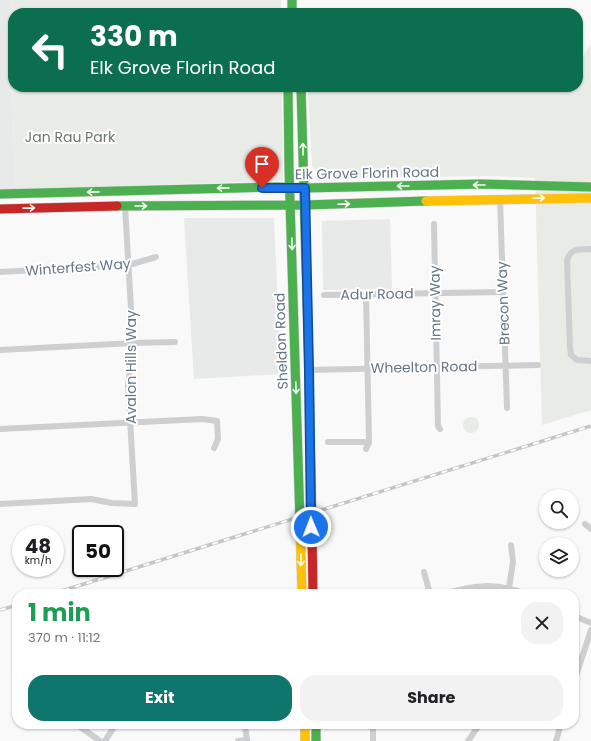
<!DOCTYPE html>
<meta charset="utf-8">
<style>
:root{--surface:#fff;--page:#f2f2f2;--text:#202124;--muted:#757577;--accent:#0f766e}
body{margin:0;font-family:Poppins,sans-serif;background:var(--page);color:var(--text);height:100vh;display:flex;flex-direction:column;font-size:15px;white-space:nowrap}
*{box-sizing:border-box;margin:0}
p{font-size:13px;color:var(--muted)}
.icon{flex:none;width:22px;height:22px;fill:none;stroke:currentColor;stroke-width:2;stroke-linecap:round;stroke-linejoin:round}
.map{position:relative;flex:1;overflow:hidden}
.sheet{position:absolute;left:12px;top:589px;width:567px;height:140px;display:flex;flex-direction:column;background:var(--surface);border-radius:16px;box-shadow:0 1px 3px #0004}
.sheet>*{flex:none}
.top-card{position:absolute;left:8px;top:8px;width:575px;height:84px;border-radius:16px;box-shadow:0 1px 3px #0004;background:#0b6e4f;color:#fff;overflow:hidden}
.fabs{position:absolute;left:539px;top:489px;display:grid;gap:8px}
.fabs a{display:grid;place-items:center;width:40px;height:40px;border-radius:50%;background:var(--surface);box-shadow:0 1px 3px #0004;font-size:20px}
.speed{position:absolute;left:12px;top:525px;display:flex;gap:8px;font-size:20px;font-weight:700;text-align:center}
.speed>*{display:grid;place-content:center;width:52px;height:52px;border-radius:50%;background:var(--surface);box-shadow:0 1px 3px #0004;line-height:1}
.speed small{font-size:10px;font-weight:400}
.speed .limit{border:2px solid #111;border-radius:6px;background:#fff;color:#111}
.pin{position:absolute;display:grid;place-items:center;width:34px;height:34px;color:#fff;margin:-41px -17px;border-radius:50% 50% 50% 0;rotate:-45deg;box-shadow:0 0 4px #0007}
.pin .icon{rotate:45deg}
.me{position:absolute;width:44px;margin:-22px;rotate:359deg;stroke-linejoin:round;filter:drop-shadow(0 0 3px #0008)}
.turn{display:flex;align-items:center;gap:14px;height:84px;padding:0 16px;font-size:18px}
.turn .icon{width:52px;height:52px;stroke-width:2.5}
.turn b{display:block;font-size:28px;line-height:34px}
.round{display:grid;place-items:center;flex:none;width:42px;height:42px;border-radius:16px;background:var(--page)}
.head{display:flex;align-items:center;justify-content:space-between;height:68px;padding:0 16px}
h1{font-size:24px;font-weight:700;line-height:30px;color:#1e9e55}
.button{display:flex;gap:8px;margin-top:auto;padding:8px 16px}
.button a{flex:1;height:46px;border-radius:16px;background:var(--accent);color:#fff;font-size:16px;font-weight:700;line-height:46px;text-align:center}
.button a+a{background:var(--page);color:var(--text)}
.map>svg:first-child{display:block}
.built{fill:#e8e9e9}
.green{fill:#e8ebe6}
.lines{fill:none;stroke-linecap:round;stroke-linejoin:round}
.fast-casing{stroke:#d5d6d7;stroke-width:10}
.slow-casing{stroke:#d5d6d7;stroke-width:10}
.jam-casing{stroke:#d5d6d7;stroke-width:10}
.street{stroke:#cecfd0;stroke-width:6}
.fast{stroke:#4caf50;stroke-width:9}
.slow{stroke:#ffc107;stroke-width:9}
.jam{stroke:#c62828;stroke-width:9}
.rail-casing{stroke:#c3c5c6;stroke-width:3.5}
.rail{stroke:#fff;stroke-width:2;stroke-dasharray:6;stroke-linecap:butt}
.oneway{stroke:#f6fbf6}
.route-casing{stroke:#114b97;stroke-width:10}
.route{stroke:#1a73e8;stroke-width:7}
.labels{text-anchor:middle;stroke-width:4;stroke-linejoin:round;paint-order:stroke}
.park-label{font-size:14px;fill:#687a64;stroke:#fff}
.street-label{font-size:14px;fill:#657683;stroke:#fff}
</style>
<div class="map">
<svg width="591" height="741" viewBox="0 0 591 741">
<rect width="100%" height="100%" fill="#f9f9f9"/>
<!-- built -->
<g class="built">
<polygon points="0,0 10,0 15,189 0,189"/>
<polygon points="184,218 274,218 281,374 194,379"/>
<polygon points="390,219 392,289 323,290 322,221"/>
</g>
<!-- green -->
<g class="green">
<polygon points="10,0 281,0 281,13 13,13 13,87 282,87 283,181 15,189"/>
<polygon points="591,44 591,410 542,425 535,178 491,176 321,178 321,174 316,172 312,166 308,87 578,87 578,56 583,56"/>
<circle cx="471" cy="425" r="8"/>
</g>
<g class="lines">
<!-- fast casing -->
<g class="fast-casing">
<g id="fast">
<polyline points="292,0 292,13"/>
<polyline points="288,87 289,169 300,522"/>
<polyline points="301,87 309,370 312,532"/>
<polyline points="0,194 277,187 305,188 481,184 591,187"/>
<polyline points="117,206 305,205 426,201"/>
<polyline points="316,724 316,741"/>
</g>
</g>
<!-- slow casing -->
<g class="slow-casing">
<g id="slow">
<polyline points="426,201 591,198"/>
<polyline points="300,522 302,594"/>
<polyline points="305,724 305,741"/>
</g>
</g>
<!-- jam casing -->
<g class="jam-casing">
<g id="jam">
<polyline points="0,209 117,206"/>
<polyline points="312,532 313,594"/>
</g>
</g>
<!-- street -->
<g class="street">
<polyline points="578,43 580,43"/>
<polyline points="500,199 507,408"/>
<polyline points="434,224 438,426 440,429"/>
<path d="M591,249C579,250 571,247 567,261L570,347L571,355L577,360L591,361"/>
<polyline points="0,272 129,265 156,257"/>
<polyline points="366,294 369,442 366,449"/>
<polyline points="324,295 503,292"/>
<polyline points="0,350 133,343 175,342"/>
<polyline points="309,370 538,365"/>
<polyline points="0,429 202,419 217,421 218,439 214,448"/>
<polyline points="328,442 369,442"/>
<polyline points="0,504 91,499 112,503 135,504 128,385 133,343 125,206"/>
<polyline points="585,524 591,529"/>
<polyline points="424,572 430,594"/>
<path d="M443,594C473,585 496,582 526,594"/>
<polyline points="508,594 513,562 511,545"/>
<polyline points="574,616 591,623"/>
<polyline points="574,682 591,630"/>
<polyline points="76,724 100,741"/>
<polyline points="245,724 247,741"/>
<polyline points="373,724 373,741"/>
<polyline points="105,741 116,724"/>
<polyline points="238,741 247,740"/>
<polyline points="468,741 480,724"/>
<polyline points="556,741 561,724"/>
</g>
<!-- fast -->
<use href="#fast" class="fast"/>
<!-- slow -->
<use href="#slow" class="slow"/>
<!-- jam -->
<use href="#jam" class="jam"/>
<!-- rail casing -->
<g class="rail-casing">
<g id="rail">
<polyline points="52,594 591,426"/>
<polyline points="0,610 17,605"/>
</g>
</g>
<!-- rail -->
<use href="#rail" class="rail"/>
</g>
<!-- one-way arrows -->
<defs><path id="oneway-shaft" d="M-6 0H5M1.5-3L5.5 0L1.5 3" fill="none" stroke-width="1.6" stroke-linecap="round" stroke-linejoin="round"/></defs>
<g class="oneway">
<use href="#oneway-shaft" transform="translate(303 149) rotate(-91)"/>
<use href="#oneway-shaft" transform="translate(479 185) rotate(180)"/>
<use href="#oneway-shaft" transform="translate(403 186) rotate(180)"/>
<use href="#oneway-shaft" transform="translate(223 188) rotate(179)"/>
<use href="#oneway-shaft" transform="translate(93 192) rotate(179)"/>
<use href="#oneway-shaft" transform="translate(539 198) rotate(-1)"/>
<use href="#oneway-shaft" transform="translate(344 204) rotate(-2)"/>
<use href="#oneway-shaft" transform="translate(141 206)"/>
<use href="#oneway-shaft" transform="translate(29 208) rotate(-1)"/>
<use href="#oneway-shaft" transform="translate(292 244) rotate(88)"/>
<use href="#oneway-shaft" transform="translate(296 388) rotate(88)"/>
<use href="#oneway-shaft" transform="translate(301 560) rotate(89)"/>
</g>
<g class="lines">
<!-- route casing -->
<g class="route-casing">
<polyline id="route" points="262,188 305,188 309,370 311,527"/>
</g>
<!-- route -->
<use href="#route" class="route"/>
</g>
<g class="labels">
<!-- park labels -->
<g class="park-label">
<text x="70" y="142">Jan Rau Park</text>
</g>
<!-- street labels -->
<g class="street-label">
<text transform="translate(367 173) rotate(-1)" y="5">Elk Grove Florin Road</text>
<text transform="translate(78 267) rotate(-4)" y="5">Winterfest Way</text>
<text transform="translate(377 294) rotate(-1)" y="5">Adur Road</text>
<text transform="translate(435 303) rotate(-91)" y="5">Imray Way</text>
<text transform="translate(503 303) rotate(-92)" y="5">Brecon Way</text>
<text transform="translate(281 341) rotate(-92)" y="5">Sheldon Road</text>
<text transform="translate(131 367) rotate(-90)" y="5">Avalon Hills Way</text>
<text transform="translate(424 367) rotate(-1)" y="5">Wheelton Road</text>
</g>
</g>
</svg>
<div class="fabs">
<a><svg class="icon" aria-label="search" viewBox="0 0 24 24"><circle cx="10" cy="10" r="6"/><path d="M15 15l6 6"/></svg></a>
<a><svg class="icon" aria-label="layers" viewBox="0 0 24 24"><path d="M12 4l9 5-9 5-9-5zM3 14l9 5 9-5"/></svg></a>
</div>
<div class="speed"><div>48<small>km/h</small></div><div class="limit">50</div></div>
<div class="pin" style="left:262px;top:188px;background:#d93025"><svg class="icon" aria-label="arrive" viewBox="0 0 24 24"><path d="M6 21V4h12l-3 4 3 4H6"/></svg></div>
<svg class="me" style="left:311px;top:527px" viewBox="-20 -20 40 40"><circle r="17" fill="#1a73e8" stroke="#fff" stroke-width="3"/><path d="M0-11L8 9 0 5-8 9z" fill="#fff"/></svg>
<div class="top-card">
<div class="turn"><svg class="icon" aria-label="left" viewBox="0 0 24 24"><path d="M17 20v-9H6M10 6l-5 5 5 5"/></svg><div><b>330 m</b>Elk Grove Florin Road</div></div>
</div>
<section class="sheet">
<div class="head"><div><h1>1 min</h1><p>370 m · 11:12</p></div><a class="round"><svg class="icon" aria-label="close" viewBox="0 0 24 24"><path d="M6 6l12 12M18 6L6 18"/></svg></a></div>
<div class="button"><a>Exit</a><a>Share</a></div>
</section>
</div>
